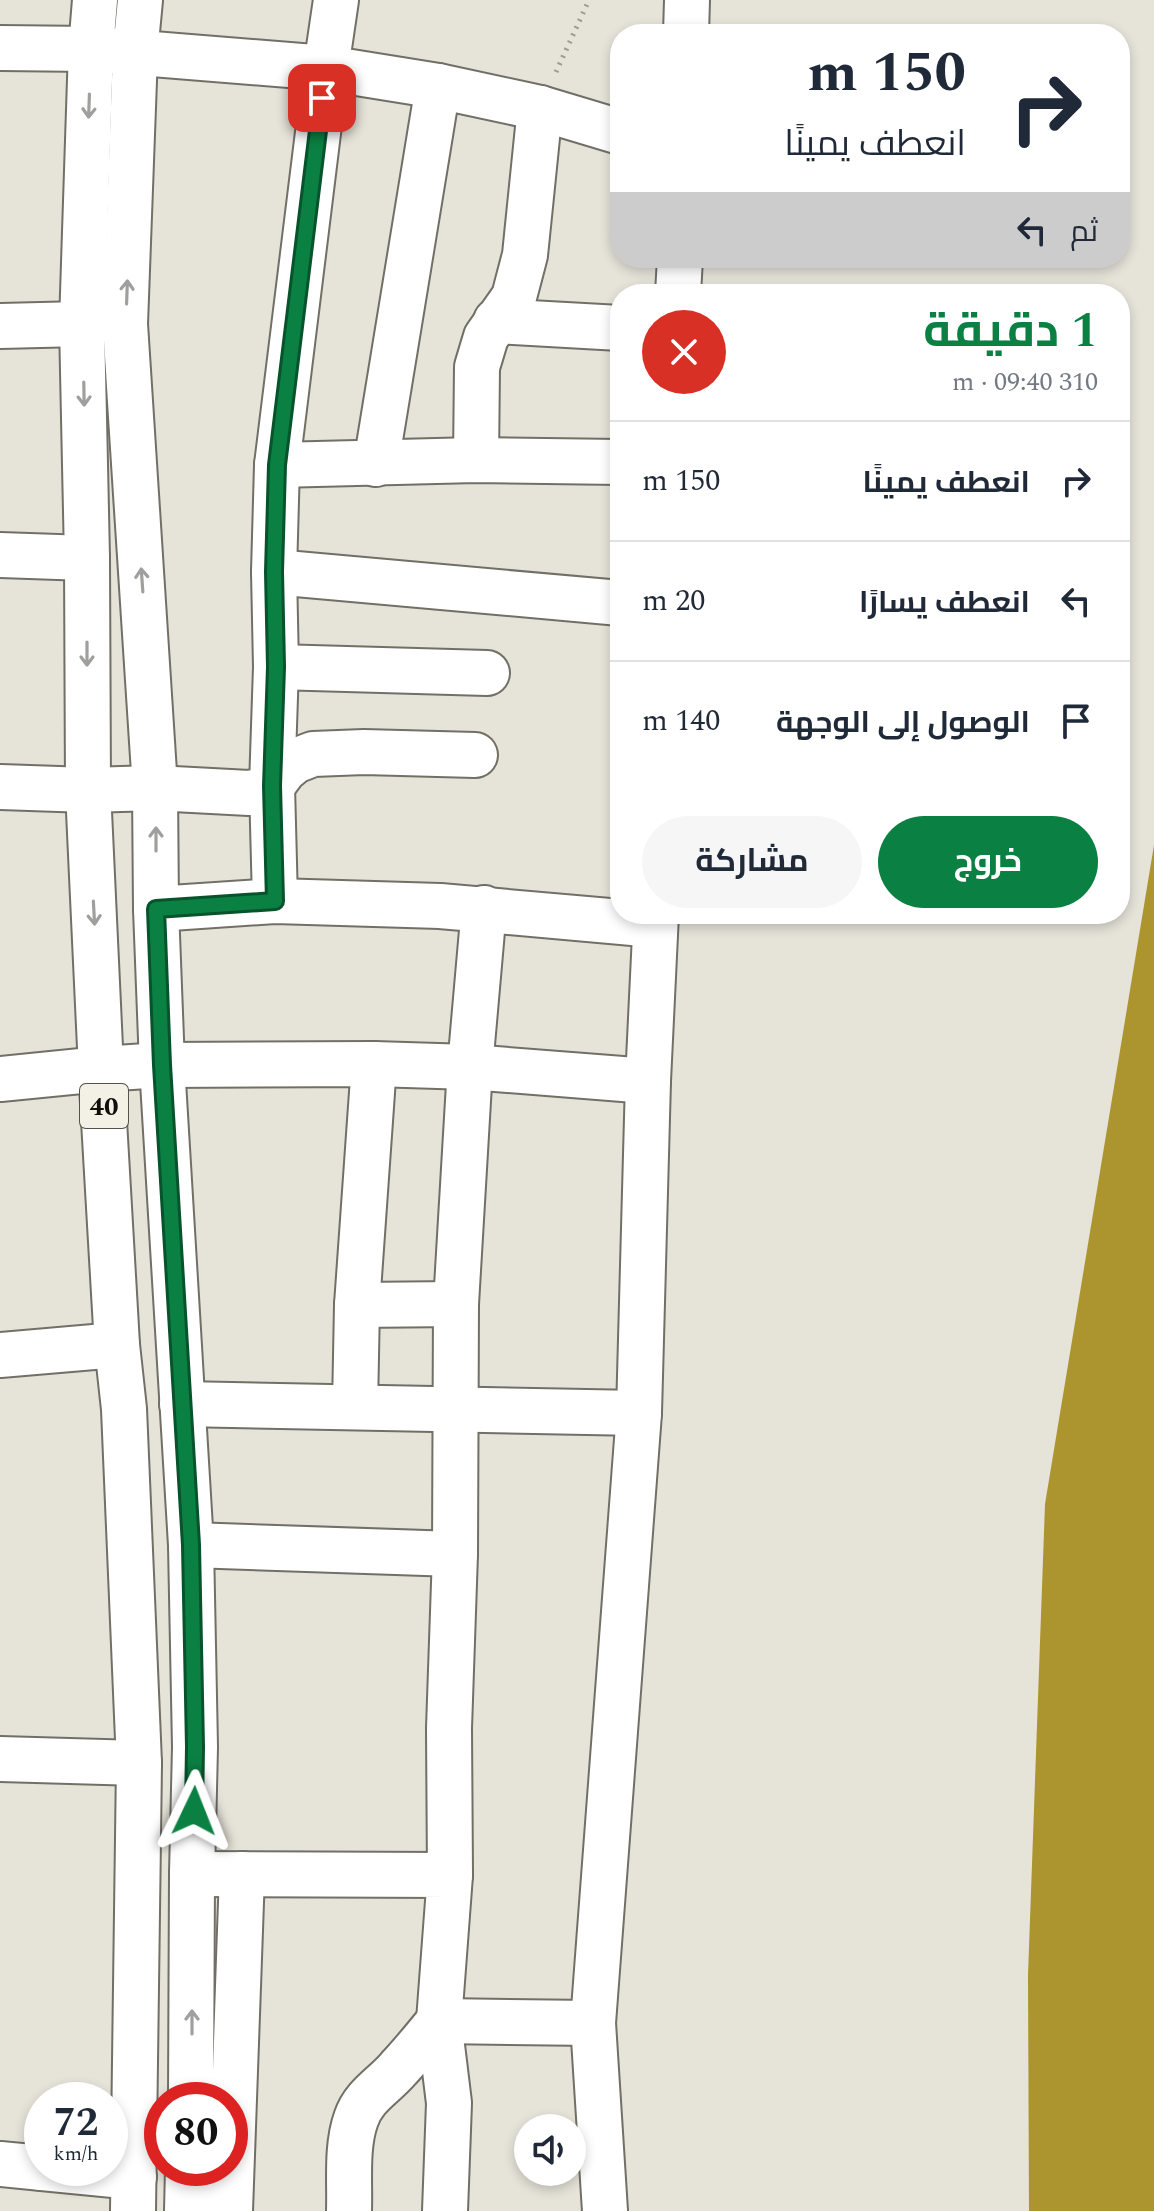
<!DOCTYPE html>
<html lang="ar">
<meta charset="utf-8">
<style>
:root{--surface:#fff;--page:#f6f6f7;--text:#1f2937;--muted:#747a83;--line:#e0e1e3;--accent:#0b8043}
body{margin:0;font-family:Spectral,Cairo,serif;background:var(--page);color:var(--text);direction:rtl;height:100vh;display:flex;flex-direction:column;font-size:30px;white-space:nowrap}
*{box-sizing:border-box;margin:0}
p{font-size:26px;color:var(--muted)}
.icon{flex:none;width:44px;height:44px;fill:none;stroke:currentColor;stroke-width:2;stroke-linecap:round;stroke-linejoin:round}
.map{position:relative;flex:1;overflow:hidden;direction:ltr}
.side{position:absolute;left:610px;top:284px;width:520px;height:640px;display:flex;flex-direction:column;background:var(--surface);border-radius:32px;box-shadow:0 4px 12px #0003;direction:rtl}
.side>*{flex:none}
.hud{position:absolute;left:610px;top:24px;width:520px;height:244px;border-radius:32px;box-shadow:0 4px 12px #0003;direction:rtl;background:#fff;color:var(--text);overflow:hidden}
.tools{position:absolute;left:514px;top:2114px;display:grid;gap:16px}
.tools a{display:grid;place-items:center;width:72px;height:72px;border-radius:50%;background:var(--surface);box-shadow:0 4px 12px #0003;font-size:40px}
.speed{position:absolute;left:24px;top:2082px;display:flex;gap:16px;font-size:40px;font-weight:700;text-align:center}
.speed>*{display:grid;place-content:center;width:104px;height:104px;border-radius:50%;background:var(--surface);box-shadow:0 4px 12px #0003;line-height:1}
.speed small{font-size:20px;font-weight:400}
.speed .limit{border:12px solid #d22;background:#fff;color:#111}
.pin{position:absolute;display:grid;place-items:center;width:68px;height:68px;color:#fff;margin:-34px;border-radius:16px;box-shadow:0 4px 12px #0006}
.me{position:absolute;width:88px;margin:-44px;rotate:2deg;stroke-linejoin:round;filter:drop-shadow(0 0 6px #0008)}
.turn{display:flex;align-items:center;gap:28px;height:168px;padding:0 32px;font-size:36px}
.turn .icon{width:104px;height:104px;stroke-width:2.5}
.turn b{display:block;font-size:56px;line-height:68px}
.then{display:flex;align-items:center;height:76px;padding:0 32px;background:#0003;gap:16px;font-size:30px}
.round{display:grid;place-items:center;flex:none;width:84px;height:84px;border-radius:42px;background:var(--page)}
.headline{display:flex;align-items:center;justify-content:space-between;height:136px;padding:0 32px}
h1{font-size:48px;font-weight:700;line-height:60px;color:var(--accent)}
.action{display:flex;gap:16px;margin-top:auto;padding:16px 32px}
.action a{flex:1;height:92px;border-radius:48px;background:var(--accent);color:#fff;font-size:32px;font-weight:700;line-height:92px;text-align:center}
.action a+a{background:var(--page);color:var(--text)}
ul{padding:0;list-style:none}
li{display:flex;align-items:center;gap:24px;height:120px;padding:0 32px;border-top:2px solid var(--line)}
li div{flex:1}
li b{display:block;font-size:30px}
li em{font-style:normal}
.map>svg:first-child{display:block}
.water{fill:#ac952e}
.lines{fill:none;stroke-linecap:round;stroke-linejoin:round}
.minor-casing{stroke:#716f66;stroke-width:48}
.highway-casing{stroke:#716f66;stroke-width:48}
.path{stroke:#9e9b94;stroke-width:5;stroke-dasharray:2 6;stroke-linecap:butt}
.minor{stroke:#fff;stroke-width:44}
.highway{stroke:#fff;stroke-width:44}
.oneway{stroke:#9f9f9d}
.route-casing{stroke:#07532c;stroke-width:20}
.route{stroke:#0b8043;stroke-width:14}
.labels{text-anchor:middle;stroke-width:8;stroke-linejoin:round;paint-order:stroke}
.shield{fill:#f3f1e6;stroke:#53524d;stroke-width:2}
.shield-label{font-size:26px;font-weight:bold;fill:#0f0e0b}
</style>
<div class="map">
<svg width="1154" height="2211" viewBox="0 0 1154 2211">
<rect width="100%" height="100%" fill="#e6e3d9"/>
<!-- water -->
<polygon class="water" points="1154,845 1154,2211 1029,2211 1028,1975 1045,1504"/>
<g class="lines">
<!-- minor casing -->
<g class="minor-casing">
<g id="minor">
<polyline points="686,34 687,0"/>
<polyline points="0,48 91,49 326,68 438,86 540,108 620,132"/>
<polyline points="678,294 680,258"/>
<polyline points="496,321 620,328"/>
<polyline points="0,326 82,324"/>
<polyline points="476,460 477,367 486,337 514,297 525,255 540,108"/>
<polyline points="376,464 438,86"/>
<polyline points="277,465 476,460 620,462"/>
<polyline points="0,555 87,558"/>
<polyline points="274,572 620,603"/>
<polyline points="276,667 487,673"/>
<polyline points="0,787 88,790 155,788 249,793 266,790 272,786 284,770 295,761 313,754 364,752 475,755"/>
<polyline points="275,901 272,786 276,667 274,572 277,465 326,68 336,0"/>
<polyline points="156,909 275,901 440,906 655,925"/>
<polyline points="0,1079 101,1069 162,1065 374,1064 470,1067 648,1081"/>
<polyline points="357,1305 456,1304"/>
<polyline points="0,1355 117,1345"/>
<polyline points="182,1404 639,1413"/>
<polyline points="355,1407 357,1305 374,1064"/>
<polyline points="191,1545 455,1554"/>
<polyline points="0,1759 139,1763"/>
<polyline points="192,1874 450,1875 439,2021 449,2103 445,2211"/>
<polyline points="450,1875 449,1728 455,1554 456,1304 470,1067 484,908"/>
<polyline points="439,2021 593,2023"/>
<polyline points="0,2164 42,2168"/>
<polyline points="42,2168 134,2177"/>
<polyline points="230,2211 242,1874"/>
<path d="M349,2211C350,2182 346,2147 356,2119C364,2095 384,2086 399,2068C413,2053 426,2037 439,2021"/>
<polyline points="605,2211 593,2023 639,1413 648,1081 656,914"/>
</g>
</g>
<!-- highway casing -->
<g class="highway-casing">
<g id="highway">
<polyline points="95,0 91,49 82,324 87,558 88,790 101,1069 117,1345 124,1409 139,1763 133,2211"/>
<polyline points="140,0 135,53 125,324 155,788 156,909 162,1065 191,1545 195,1747 192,1874 191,2100"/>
<polyline points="187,2211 188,2168"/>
</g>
</g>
<!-- path -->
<polyline class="path" points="556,72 589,0"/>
<!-- minor -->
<use href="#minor" class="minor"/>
<!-- highway -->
<use href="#highway" class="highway"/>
</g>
<!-- one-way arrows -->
<defs><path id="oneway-shaft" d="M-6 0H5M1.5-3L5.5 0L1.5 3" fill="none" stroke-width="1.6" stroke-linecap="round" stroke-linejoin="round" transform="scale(2)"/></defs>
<g class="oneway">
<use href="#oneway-shaft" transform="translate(89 106) rotate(92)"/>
<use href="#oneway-shaft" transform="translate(127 292) rotate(-88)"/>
<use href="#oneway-shaft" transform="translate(84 394) rotate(89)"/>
<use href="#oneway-shaft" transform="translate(142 580) rotate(-94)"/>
<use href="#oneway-shaft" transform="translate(87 654) rotate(90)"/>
<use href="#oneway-shaft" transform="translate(156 839) rotate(-90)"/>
<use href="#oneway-shaft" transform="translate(94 913) rotate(87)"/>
<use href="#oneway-shaft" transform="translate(192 2022) rotate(-90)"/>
</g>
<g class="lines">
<!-- route casing -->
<g class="route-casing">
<polyline id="route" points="194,1811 195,1747 191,1545 162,1065 156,909 275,901 272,786 276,667 274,572 277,465 322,98"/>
</g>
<!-- route -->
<use href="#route" class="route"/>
</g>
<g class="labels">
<!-- shield labels -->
<rect class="shield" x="80" y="1084" width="48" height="44" rx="6"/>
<g class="shield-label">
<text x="104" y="1115">40</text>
</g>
</g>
</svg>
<div class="tools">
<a><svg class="icon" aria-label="sound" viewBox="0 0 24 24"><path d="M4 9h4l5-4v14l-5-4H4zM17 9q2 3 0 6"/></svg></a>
</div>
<div class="speed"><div>72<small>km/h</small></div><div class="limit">80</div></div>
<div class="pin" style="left:322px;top:98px;background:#d93025"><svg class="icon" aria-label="arrive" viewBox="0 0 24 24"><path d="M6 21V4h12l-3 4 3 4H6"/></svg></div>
<svg class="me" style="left:194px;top:1811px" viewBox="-20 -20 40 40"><path d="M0-17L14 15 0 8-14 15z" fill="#0b8043" stroke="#fff" stroke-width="4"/></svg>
<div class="hud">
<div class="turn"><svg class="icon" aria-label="right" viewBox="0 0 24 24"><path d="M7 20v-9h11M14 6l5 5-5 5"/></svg><div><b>150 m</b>انعطف يمينًا</div></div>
<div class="then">ثم<svg class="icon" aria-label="left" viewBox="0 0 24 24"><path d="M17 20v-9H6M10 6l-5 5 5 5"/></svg></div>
</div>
<section class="side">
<div class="headline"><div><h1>1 دقيقة</h1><p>310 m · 09:40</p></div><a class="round" style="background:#d93025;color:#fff"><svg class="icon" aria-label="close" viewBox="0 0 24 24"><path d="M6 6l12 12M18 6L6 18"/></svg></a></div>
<ul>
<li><svg class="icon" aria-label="right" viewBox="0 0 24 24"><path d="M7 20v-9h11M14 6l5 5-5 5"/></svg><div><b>انعطف يمينًا</b></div><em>150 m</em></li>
<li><svg class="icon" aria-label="left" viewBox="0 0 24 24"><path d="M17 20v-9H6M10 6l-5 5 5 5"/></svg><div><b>انعطف يسارًا</b></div><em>20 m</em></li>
<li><svg class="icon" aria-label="arrive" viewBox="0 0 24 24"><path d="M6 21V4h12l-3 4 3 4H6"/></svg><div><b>الوصول إلى الوجهة</b></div><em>140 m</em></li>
</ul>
<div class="action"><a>خروج</a><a>مشاركة</a></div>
</section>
</div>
